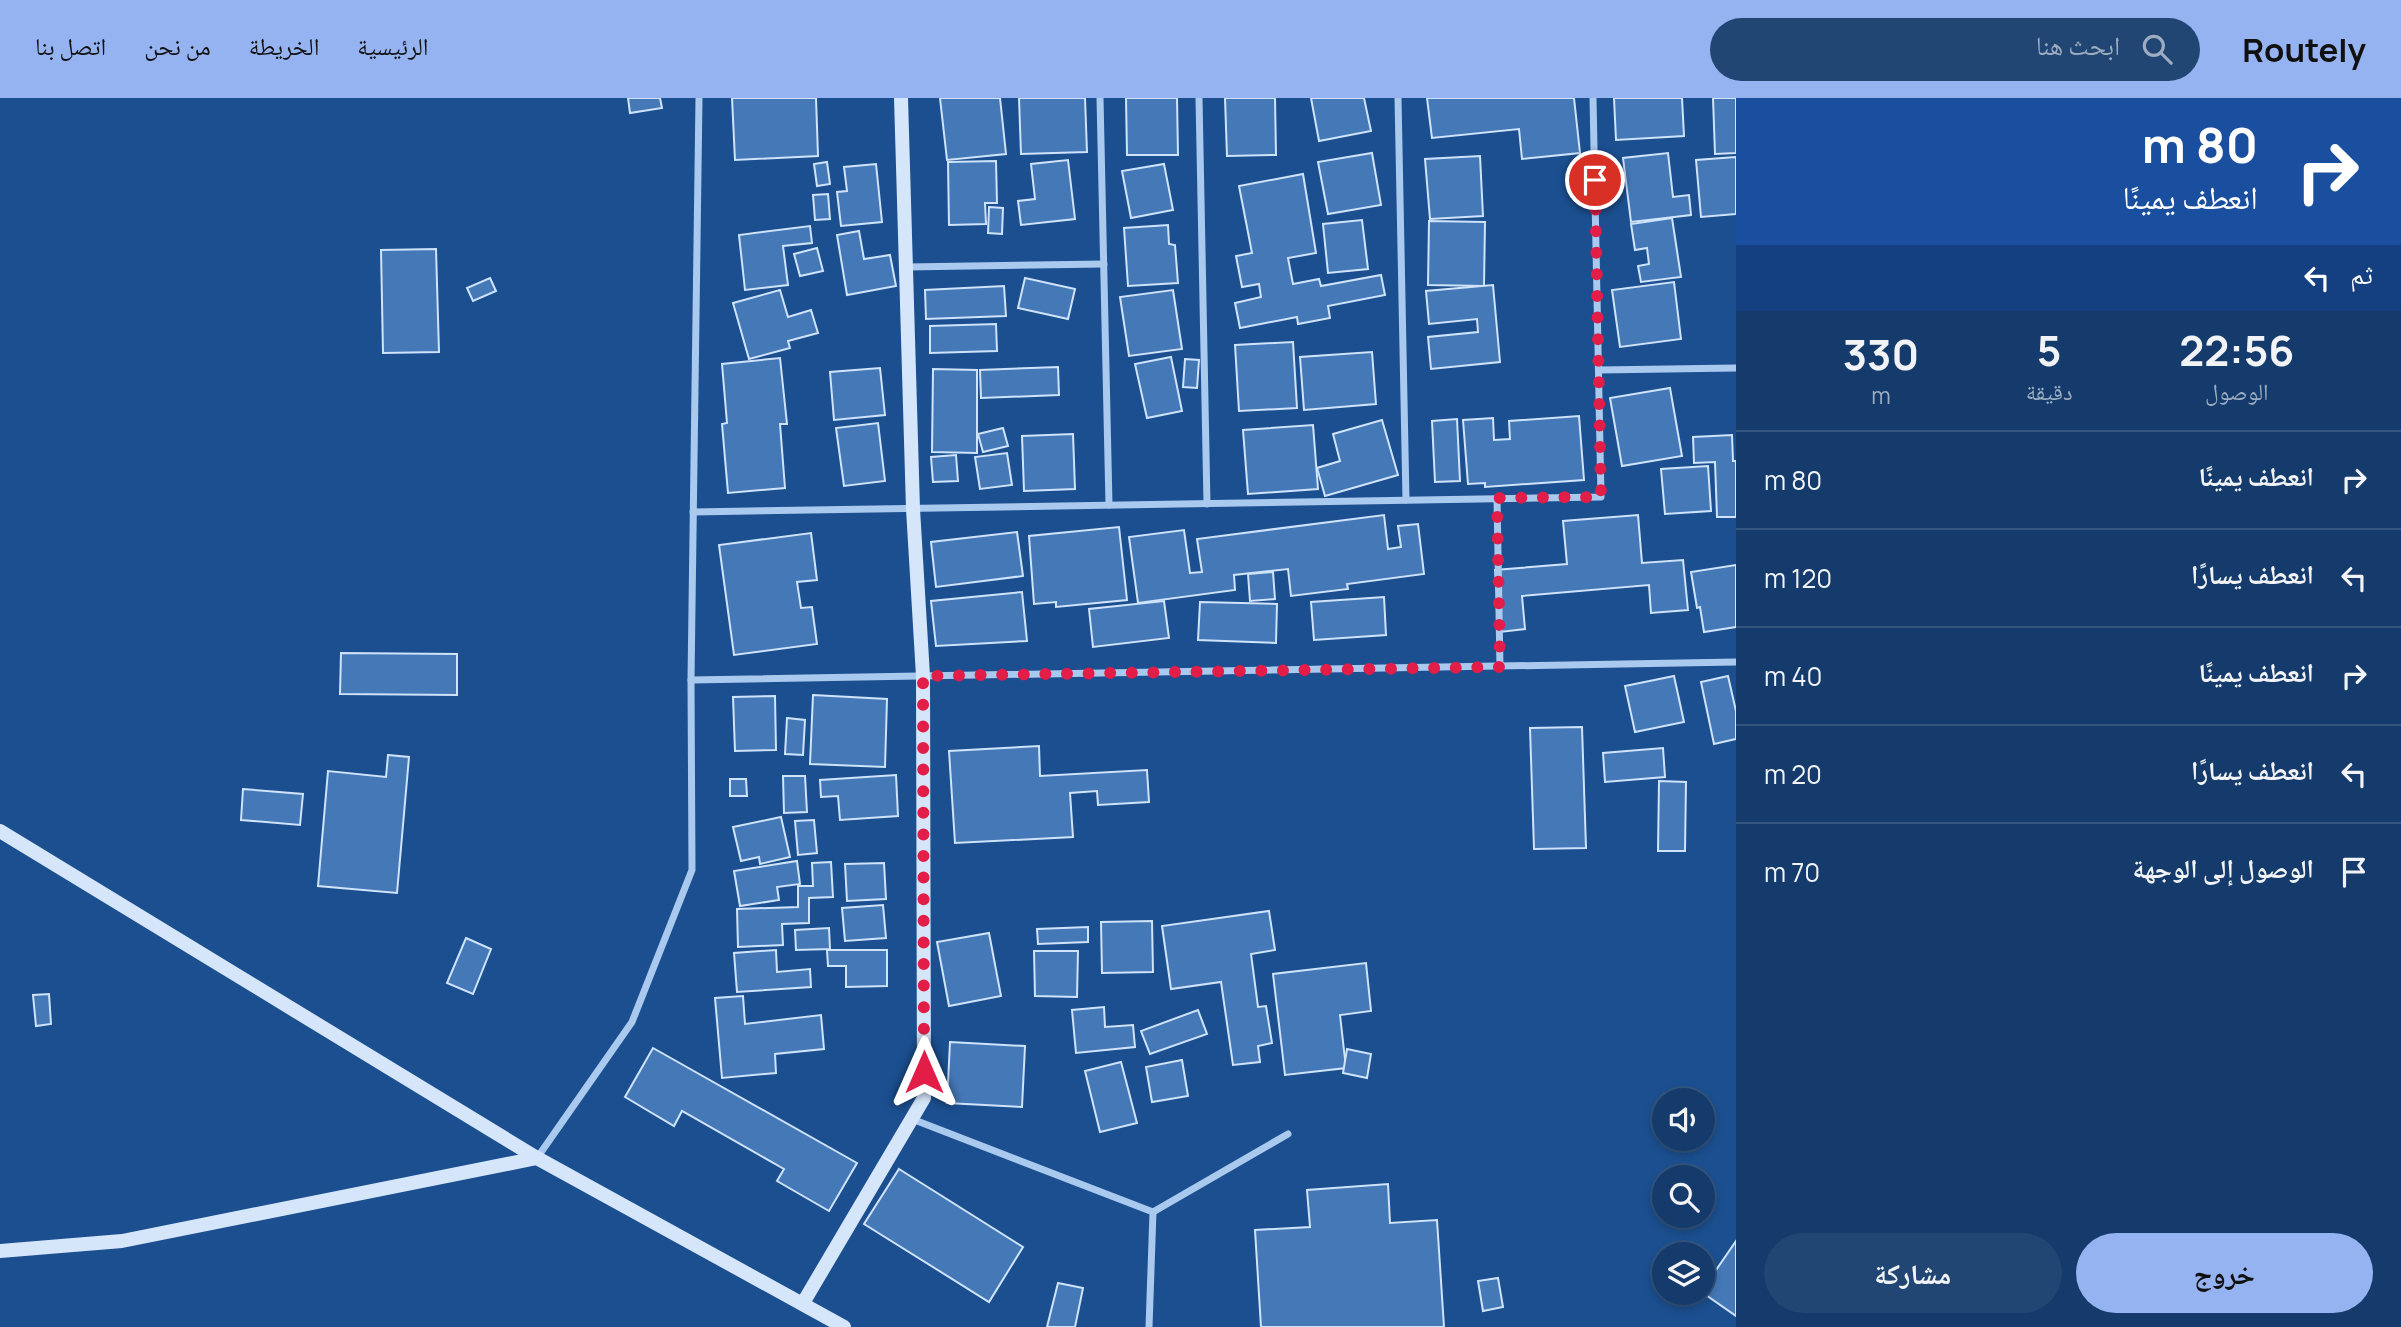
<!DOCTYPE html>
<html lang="ar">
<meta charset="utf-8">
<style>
:root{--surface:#143b6b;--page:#214673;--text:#f1f3f6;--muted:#9dadc1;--line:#33557e;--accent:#95b2f1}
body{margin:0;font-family:Manrope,"Noto Naskh Arabic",sans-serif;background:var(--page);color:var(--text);direction:rtl;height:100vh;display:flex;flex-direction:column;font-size:26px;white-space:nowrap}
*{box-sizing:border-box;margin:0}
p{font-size:23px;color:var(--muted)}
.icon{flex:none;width:38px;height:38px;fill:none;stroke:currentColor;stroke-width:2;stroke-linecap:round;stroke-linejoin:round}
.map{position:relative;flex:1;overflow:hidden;direction:ltr}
.panel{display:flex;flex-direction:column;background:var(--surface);width:665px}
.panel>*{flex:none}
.guide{background:#1a4fa0;color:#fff;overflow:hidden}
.tools{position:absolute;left:1652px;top:990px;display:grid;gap:14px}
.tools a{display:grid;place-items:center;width:63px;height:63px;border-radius:50%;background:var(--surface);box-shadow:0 4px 10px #0003,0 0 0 2px var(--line);font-size:35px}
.pin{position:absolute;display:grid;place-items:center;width:60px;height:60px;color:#fff;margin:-30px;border:4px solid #fff;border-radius:50%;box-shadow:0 2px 7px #0007}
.me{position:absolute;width:77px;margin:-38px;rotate:0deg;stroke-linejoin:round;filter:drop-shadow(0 0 5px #0008)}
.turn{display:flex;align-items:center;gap:24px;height:147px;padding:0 28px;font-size:32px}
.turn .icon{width:91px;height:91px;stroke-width:2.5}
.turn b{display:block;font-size:49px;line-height:60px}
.then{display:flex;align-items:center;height:66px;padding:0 28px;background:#0003;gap:14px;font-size:26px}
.eta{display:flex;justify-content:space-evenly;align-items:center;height:119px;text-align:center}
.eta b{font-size:42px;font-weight:700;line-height:49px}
.button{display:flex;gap:14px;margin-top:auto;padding:14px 28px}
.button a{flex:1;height:80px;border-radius:42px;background:var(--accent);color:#111;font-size:28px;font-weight:700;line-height:80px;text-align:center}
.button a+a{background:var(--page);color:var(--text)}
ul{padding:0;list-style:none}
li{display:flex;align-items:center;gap:21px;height:98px;padding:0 28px;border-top:2px solid var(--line)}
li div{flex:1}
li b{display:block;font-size:26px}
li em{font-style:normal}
header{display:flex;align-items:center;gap:42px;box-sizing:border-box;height:98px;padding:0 35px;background:var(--accent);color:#111}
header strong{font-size:33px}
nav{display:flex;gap:38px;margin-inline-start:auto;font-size:24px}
.search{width:490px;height:63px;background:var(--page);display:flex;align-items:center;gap:18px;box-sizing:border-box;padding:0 24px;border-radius:38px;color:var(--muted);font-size:26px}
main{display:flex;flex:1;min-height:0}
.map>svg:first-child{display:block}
.building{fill:#4478b7;stroke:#cfe3fa;stroke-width:2}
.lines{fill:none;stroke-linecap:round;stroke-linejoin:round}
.street{stroke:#a9c9ee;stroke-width:7}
.secondary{stroke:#d6e6fa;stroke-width:14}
.route{stroke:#e11d48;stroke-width:12;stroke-dasharray:0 21.6}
</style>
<header>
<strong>Routely</strong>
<div class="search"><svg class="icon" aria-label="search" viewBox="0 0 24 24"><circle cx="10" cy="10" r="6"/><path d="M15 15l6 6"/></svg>ابحث هنا</div>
<nav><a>الرئيسية</a><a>الخريطة</a><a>من نحن</a><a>اتصل بنا</a></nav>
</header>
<main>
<section class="panel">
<div class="guide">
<div class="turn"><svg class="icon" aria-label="right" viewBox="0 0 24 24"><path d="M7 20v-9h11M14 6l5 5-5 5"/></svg><div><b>80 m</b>انعطف يمينًا</div></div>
<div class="then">ثم<svg class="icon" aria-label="left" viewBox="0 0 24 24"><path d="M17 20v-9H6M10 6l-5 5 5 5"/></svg></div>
</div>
<div class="eta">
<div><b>22:56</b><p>الوصول</p></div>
<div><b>5</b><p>دقيقة</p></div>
<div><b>330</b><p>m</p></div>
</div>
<ul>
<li><svg class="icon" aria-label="right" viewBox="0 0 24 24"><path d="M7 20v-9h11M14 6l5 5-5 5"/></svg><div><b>انعطف يمينًا</b></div><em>80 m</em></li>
<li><svg class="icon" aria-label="left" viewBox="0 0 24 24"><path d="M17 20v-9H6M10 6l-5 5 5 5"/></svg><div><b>انعطف يسارًا</b></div><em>120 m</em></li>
<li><svg class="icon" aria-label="right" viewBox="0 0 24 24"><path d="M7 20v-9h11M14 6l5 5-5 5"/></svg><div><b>انعطف يمينًا</b></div><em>40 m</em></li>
<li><svg class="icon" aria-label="left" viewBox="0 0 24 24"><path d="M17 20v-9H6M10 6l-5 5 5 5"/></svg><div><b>انعطف يسارًا</b></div><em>20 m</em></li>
<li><svg class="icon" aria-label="arrive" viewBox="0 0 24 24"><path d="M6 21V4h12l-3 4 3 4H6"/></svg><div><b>الوصول إلى الوجهة</b></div><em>70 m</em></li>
</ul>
<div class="button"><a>خروج</a><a>مشاركة</a></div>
</section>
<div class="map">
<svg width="1736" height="1229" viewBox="0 0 1736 1229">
<rect width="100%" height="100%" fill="#1b4f8f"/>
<!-- building -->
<g class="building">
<polygon points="628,0 660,0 662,10 630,15"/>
<polygon points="732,0 816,0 818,58 735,62"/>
<polygon points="940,0 1000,0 1006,56 947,62"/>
<polygon points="1019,0 1085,0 1087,54 1021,56"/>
<polygon points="1126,0 1177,0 1178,57 1127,57"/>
<polygon points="1225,0 1275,0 1276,57 1227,58"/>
<polygon points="1311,0 1364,0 1371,33 1319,43"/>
<polygon points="1427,0 1574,0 1580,55 1522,61 1519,31 1432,40"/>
<polygon points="1614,0 1682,0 1684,38 1616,42"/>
<polygon points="1713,0 1736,0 1736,55 1715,56"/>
<polygon points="1372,55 1381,107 1328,116 1318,64"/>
<polygon points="1668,55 1673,99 1689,97 1691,117 1631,124 1623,60"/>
<polygon points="1480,58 1483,118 1430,121 1425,61"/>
<polygon points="1736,59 1736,116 1701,119 1696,62"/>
<polygon points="1068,62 1075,121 1021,127 1018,103 1035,101 1031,66"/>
<polygon points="996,63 997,105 985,105 986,126 949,127 948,64"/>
<polygon points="827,64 830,86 817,88 814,66"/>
<polygon points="876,66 882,124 841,128 837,94 847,93 844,69"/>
<polygon points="1164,66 1173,112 1131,120 1122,73"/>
<polygon points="1303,76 1316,155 1288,160 1293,186 1319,181 1321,188 1381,177 1385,197 1328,208 1330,220 1298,226 1297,219 1240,230 1235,205 1261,199 1259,186 1242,189 1236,158 1252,155 1239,88"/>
<polygon points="828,96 830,121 815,122 813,97"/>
<polygon points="989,109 1003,110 1002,136 988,135"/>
<polygon points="1672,120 1681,179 1641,184 1638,168 1649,166 1647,150 1635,152 1631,126"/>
<polygon points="1362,122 1368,171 1328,175 1323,126"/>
<polygon points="1429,123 1485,124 1484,188 1428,187"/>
<polygon points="1168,127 1169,146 1175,147 1178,185 1128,188 1124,130"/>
<polygon points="810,128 812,145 783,148 788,187 745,192 739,137"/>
<polygon points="859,133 864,161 890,157 896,188 847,197 837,137"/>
<polygon points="817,150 823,173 800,178 794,156"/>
<polygon points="436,151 439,254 383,255 381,152"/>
<polygon points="490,180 496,193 473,203 467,190"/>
<polygon points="1025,180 1075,191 1068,221 1018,210"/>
<polygon points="1674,184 1681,241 1620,249 1612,192"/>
<polygon points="1493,187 1500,264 1431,271 1428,239 1478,234 1477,221 1429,226 1426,193"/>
<polygon points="1004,188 1006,218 926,221 925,192"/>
<polygon points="780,192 788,219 811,212 818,235 788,243 790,250 749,261 733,205"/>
<polygon points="1173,192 1182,251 1129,258 1120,199"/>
<polygon points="996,226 997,253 930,255 930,228"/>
<polygon points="1293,244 1297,310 1239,313 1235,247"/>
<polygon points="1372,254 1376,306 1304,312 1300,259"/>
<polygon points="1171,259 1182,313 1147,320 1135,266"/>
<polygon points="780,260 787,326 780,326 785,390 728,395 722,326 727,325 722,266"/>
<polygon points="1185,261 1199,262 1197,290 1183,289"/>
<polygon points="1058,269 1059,297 981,300 980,272"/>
<polygon points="880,270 885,317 834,322 830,274"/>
<polygon points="933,271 977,272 977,355 932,354"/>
<polygon points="1670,290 1682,358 1622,368 1610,300"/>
<polygon points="1579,318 1584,382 1485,389 1485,385 1468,386 1463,322 1493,320 1494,342 1510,341 1509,323"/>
<polygon points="1457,321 1460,383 1435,384 1432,323"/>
<polygon points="1382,322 1398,377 1325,398 1317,370 1340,363 1333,336"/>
<polygon points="878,325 885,383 844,388 836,330"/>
<polygon points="1313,327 1318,391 1248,396 1243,332"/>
<polygon points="1003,330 1008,348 983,354 978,336"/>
<polygon points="1073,336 1075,391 1024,393 1022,338"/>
<polygon points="1732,337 1733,363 1736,363 1736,419 1717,419 1715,364 1694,365 1693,339"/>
<polygon points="1007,355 1012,387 980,391 975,359"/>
<polygon points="956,357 958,383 933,384 931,359"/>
<polygon points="1708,368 1711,413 1665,416 1661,371"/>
<polygon points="1384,417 1388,451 1401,449 1398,428 1418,426 1424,476 1347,486 1348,491 1291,498 1288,471 1234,477 1235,492 1138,505 1129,439 1184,432 1190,475 1202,474 1197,441"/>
<polygon points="1638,417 1642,465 1683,462 1688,512 1651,515 1649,487 1522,498 1525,531 1500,534 1495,472 1567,466 1563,423"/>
<polygon points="1119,429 1127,502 1056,509 1056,504 1034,506 1029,438"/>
<polygon points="1017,434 1023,478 936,489 931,444"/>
<polygon points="811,435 817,482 797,484 801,510 812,509 817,546 734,557 719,447"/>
<polygon points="1736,467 1736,529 1704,534 1700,509 1697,510 1691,474"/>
<polygon points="1273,474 1275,501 1250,503 1248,476"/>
<polygon points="1022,494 1027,543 936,548 931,503"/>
<polygon points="1384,499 1386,537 1314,542 1311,504"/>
<polygon points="1164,503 1169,540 1093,549 1089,511"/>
<polygon points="1200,504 1277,506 1276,545 1198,542"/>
<polygon points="341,555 457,556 457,597 340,596"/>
<polygon points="1674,578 1684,624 1635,634 1625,588"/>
<polygon points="1728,578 1736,613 1736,641 1714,646 1701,584"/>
<polygon points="813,597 887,601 885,669 810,666"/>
<polygon points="775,598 776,652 735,653 733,599"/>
<polygon points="787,620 805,622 803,657 785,656"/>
<polygon points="1582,629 1586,750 1534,751 1530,630"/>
<polygon points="1039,648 1040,678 1147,672 1149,704 1098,707 1097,693 1070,695 1073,739 955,745 949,653"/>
<polygon points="1663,650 1665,679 1605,684 1603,655"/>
<polygon points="388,657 409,659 397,795 318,788 328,673 386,679"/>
<polygon points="896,677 898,718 840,722 838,698 821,699 820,682"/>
<polygon points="783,678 805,678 807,714 784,715"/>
<polygon points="730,681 746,681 747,698 730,698"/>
<polygon points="1659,683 1686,684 1685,753 1658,753"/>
<polygon points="243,691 303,696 300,727 241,722"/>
<polygon points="781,719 790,759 760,766 759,759 741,763 733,729"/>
<polygon points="814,722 817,755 798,757 795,723"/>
<polygon points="797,763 800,786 777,789 779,802 740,808 734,773"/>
<polygon points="831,764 833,799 809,800 809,825 782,826 783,847 738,849 737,811 798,809 798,788 813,788 812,765"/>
<polygon points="884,765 886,801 847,803 845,766"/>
<polygon points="883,807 886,840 845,843 842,810"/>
<polygon points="1269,813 1275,852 1251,856 1258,909 1266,908 1272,945 1258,948 1260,964 1233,967 1221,884 1171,891 1162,828"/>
<polygon points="1152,823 1153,874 1102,875 1101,824"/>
<polygon points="1088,829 1088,844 1038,846 1037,831"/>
<polygon points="829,830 830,851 796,852 795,832"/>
<polygon points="989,835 1001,898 949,908 937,844"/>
<polygon points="466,840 491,851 473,896 447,885"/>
<polygon points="776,852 777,874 810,871 811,889 737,894 734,855"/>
<polygon points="827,852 887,852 887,888 846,889 846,868 828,868"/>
<polygon points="1034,853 1078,853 1077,899 1035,898"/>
<polygon points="1366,865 1371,913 1340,917 1346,970 1285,977 1273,876"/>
<polygon points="49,896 51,926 36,928 33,897"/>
<polygon points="743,898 745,926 821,917 824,951 775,956 776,975 722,980 715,900"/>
<polygon points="1104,909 1105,929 1133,927 1135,949 1076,955 1072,912"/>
<polygon points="1198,912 1207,936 1150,956 1141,933"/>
<polygon points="950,944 1025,948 1022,1009 947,1005"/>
<polygon points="653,950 857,1065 829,1113 777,1083 784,1071 682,1013 674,1028 625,999"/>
<polygon points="1347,951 1371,956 1367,980 1343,975"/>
<polygon points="1182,962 1188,998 1152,1004 1146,969"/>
<polygon points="1121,964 1137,1025 1100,1034 1085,973"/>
<polygon points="899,1071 1023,1149 989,1204 864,1126"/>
<polygon points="1388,1086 1390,1125 1437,1122 1444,1229 1261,1229 1255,1132 1310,1129 1307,1092"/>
<polygon points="1736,1143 1736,1218 1703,1195 1703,1191"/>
<polygon points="1498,1180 1503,1209 1483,1213 1478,1183"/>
<polygon points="1058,1185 1083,1190 1075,1229 1047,1229"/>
</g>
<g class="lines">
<!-- street -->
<g class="street">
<polyline points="1100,0 1109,407"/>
<polyline points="1199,0 1207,406"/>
<polyline points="1398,0 1406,402"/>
<polyline points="906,169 1104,166"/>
<polyline points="1599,272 1736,270"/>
<polyline points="1497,400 1500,569"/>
<polyline points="693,414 1601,399 1593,0"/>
<polyline points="691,582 1736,564"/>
<polyline points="912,1021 1153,1114 1149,1229"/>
<polyline points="537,1060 632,924 692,772 691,582 699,0"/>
<polyline points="1153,1114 1288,1036"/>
</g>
<!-- secondary -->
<g class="secondary">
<polyline points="0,733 537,1060 844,1229"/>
<polyline points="0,1153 122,1143 537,1060"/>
<polyline points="803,1205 924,1000 923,578 913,411 901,0"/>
</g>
</g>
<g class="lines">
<!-- route -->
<polyline class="route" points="924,974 923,578 1500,569 1497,400 1601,399 1595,82"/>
</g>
</svg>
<div class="tools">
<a><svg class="icon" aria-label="sound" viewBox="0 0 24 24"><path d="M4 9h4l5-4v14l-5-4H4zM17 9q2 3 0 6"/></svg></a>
<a><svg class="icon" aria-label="search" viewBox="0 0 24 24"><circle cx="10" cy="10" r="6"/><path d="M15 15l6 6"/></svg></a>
<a><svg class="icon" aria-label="layers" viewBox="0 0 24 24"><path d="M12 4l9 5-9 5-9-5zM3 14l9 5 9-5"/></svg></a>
</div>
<div class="pin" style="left:1595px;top:82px;background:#d93025"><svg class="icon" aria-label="arrive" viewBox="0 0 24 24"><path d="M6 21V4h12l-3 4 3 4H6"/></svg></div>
<svg class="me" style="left:924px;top:974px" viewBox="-20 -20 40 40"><path d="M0-17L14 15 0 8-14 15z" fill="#e11d48" stroke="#fff" stroke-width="4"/></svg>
</div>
</main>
